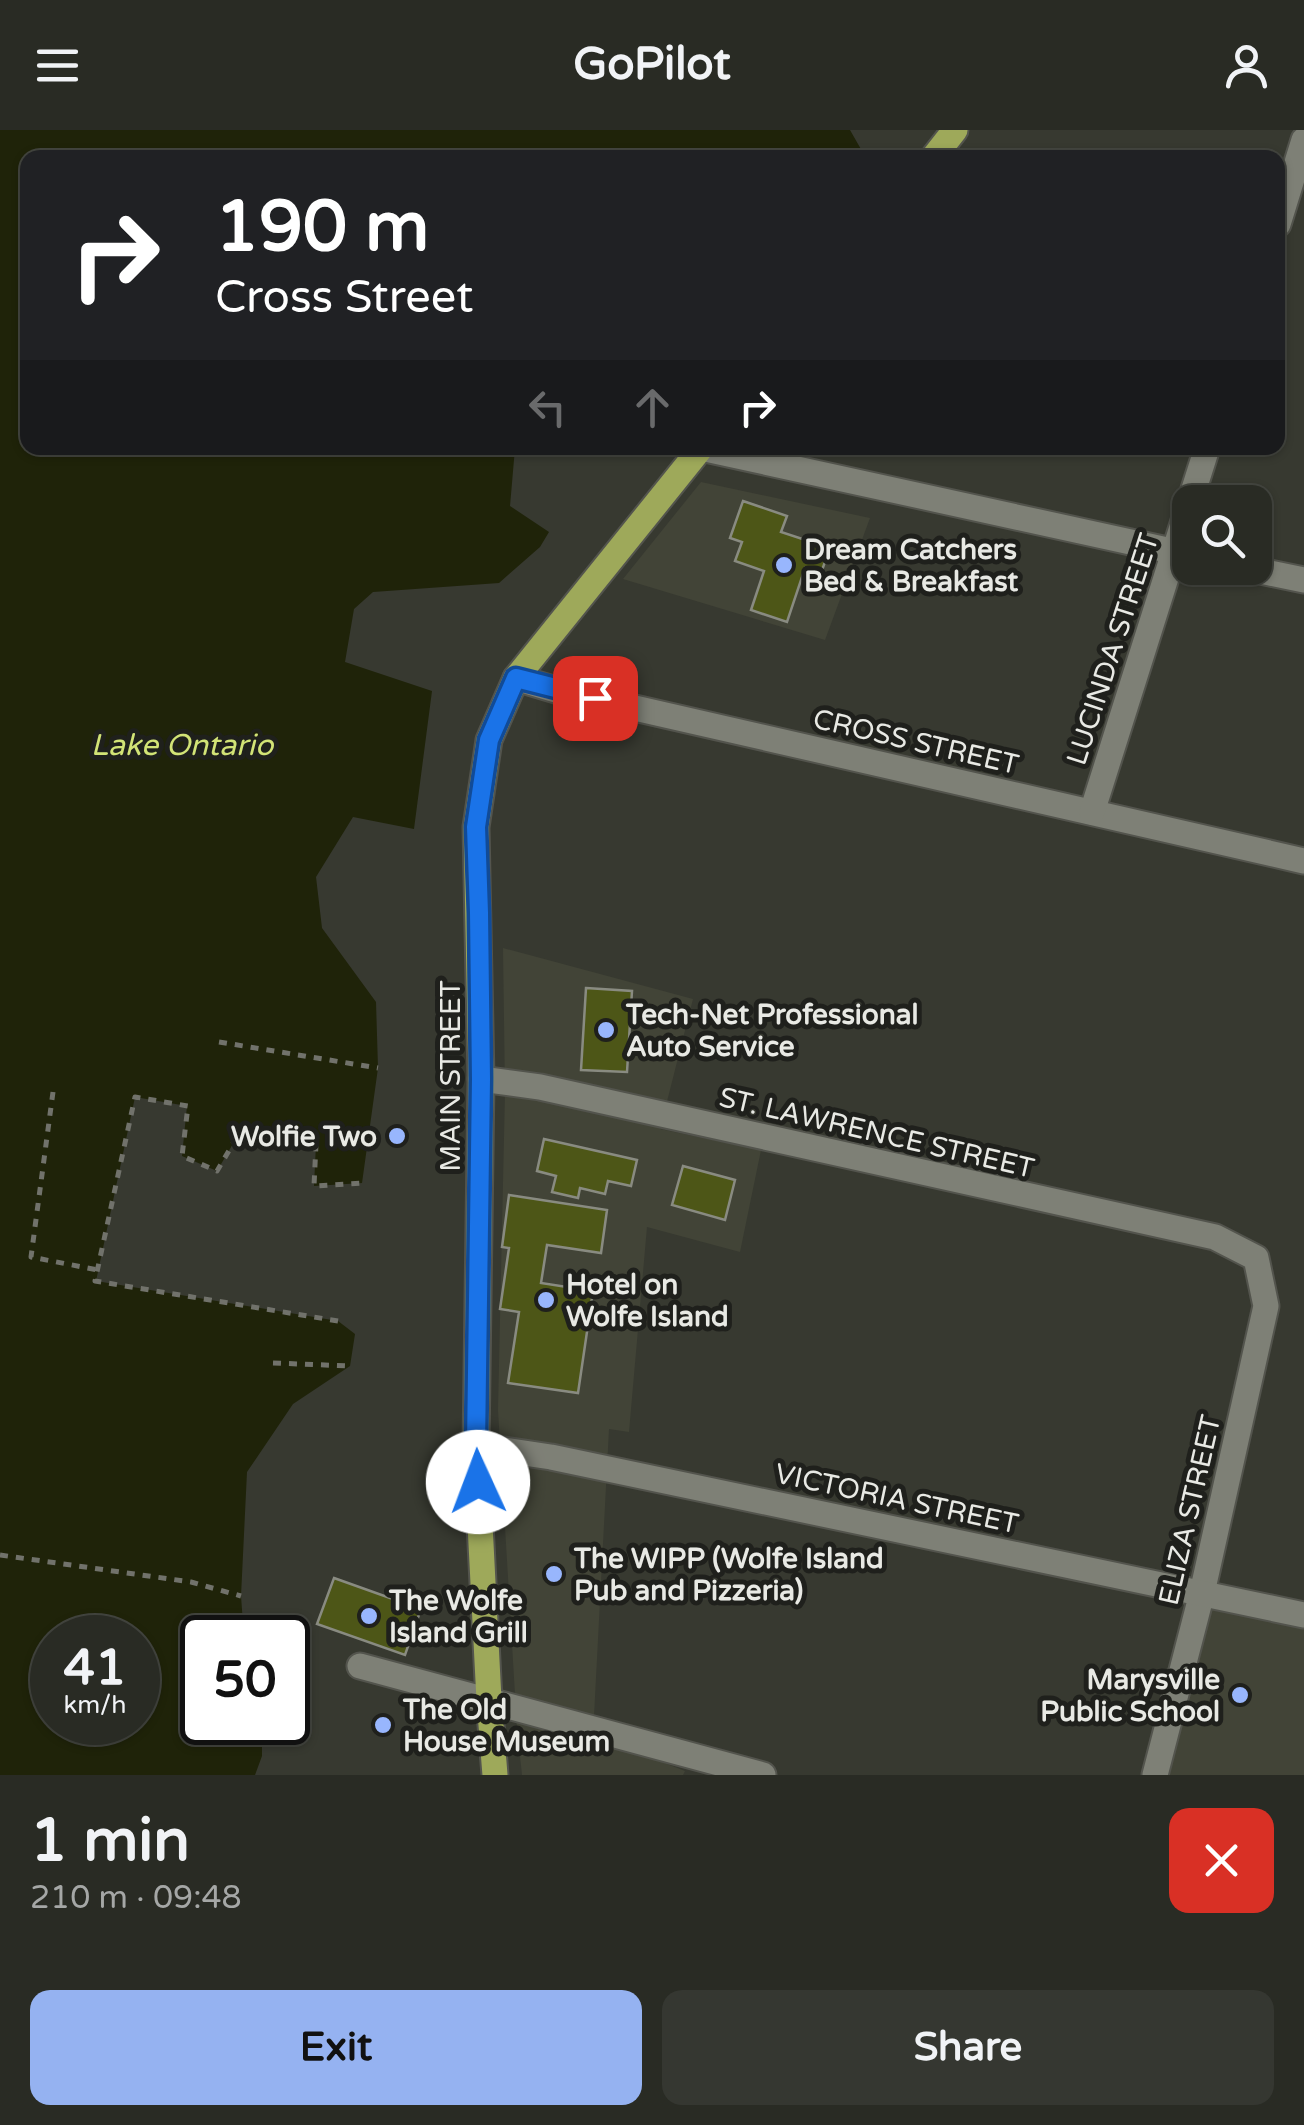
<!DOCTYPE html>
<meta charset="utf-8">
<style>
:root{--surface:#292b24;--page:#353731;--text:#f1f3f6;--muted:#a5a7a6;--line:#454741;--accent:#95b2f1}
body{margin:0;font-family:"Varela Round",sans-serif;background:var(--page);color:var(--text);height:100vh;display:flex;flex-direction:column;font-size:38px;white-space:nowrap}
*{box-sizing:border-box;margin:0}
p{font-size:32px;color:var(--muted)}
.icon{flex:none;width:55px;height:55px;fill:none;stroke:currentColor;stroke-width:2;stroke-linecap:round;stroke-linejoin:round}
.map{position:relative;height:1645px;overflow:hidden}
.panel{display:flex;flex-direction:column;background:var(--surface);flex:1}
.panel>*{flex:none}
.hud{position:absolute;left:20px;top:20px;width:1265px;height:305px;border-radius:20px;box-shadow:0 2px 8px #0004,0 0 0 2px var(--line);background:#202124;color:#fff;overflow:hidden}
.fabs{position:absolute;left:1172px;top:355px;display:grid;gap:20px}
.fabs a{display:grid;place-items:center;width:100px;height:100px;border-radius:20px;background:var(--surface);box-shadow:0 2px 8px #0004,0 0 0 2px var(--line);font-size:50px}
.speed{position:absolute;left:30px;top:1485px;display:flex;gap:20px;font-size:50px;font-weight:700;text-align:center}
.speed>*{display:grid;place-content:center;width:130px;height:130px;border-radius:50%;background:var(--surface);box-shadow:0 2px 8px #0004,0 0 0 2px var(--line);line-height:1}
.speed small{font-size:25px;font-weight:400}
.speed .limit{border:5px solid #111;border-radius:15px;background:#fff;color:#111}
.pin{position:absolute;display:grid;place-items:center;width:85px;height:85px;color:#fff;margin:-42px;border-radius:20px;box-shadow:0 5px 15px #0006}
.me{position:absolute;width:110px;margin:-55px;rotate:358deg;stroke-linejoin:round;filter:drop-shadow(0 0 8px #0008)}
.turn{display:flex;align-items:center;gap:35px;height:210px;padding:0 30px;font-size:45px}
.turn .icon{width:130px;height:130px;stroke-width:2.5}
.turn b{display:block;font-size:70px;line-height:85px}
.lanes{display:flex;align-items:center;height:95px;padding:0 30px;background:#0003;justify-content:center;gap:50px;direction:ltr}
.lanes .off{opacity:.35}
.round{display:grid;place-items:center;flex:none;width:105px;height:105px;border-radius:20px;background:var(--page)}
.overview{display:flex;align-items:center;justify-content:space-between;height:170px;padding:0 30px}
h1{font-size:60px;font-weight:800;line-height:75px}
.action{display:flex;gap:20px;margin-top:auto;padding:20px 30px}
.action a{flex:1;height:115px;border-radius:20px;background:var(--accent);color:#111;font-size:40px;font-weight:800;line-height:115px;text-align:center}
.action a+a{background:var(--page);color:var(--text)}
header{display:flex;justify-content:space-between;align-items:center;height:130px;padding:0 30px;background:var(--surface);font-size:45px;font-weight:800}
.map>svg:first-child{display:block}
.built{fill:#424437}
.water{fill:#1f2309;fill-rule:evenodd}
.building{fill:#4d5617;stroke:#898b81;stroke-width:2.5}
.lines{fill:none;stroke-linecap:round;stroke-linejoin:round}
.minor-casing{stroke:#53544d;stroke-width:29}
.major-casing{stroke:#53544d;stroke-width:29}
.path{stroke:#71726b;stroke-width:5;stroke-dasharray:8 8;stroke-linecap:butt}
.minor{stroke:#7e8076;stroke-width:25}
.major{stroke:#9ea95a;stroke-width:25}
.route-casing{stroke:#114b97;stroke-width:25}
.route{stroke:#1a73e8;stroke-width:18}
.poi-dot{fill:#98b6fd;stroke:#1f201c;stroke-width:4}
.labels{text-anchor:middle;stroke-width:10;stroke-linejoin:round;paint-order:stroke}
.poi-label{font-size:28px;font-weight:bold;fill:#e8e9e4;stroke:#1f201c;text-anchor:start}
.street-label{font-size:28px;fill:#e8e9e4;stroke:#1f201c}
.water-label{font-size:30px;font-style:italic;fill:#d2e376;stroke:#1f201c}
</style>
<header><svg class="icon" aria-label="menu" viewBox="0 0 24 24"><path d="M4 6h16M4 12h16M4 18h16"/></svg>GoPilot<svg class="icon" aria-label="person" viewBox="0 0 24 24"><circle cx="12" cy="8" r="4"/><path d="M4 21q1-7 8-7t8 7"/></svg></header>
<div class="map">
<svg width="1304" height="1645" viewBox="0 0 1304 1645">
<rect width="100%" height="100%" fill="#373930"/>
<!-- built -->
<g class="built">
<polygon points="701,352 870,388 825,510 623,449"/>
<polygon points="503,818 693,869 660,999 761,1020 740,1122 647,1097 629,1302 609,1299 593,1605 685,1641 683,1645 522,1645 517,1598 498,1280 505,962"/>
<polygon points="1202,1463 1304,1486 1304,1645 1155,1645"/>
</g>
<!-- water -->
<path class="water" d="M0,0H850L862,21L858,28H28V318H515L510,376L549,402L540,417L499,453L373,462L354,479L345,532L432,561L414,699L353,687L316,747L322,798L376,872L378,938L362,1053L314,1056L316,1014L244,995L217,1041L182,1026L187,976L135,967L96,1151L338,1191L355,1204L350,1236L293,1274L247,1342L241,1466L244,1507L202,1508V1592L262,1593V1626L255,1645H0ZM52,1508H138V1592H52Z"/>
<!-- building -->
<g class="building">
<polygon points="743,371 787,386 781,402 830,418 821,443 805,438 787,492 751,480 764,441 735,431 742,412 730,408"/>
<polygon points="586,858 632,861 627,942 581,940"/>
<polygon points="544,1009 637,1030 631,1056 608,1051 605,1064 580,1058 578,1068 552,1062 556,1046 537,1041"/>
<polygon points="683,1036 735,1050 725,1090 672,1075"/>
<polygon points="509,1065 607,1080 601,1123 547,1115 541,1153 593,1161 578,1263 508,1253 519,1182 500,1179 509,1118 502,1117"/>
<polygon points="334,1448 421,1479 405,1525 317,1494"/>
</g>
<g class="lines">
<!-- minor casing -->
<g class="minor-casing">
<g id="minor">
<polyline points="1278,94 1304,10"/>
<polyline points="701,318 1190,425"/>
<polyline points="1246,438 1304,450"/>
<polyline points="516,548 556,560 1304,731"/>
<polyline points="1092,682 1207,318"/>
<polyline points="481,949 540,957 1215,1107 1256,1128 1266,1176 1202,1463 1155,1645"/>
<polyline points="476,1316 551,1327 1304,1485"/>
<polyline points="360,1536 763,1645"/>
</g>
</g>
<!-- major casing -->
<g class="major-casing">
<g id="major">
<polyline points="933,28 955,0"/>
<polyline points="495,1645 489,1570 476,1316 481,949 476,697 489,610 516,548 701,318"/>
</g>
</g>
<!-- path -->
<g class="path">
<polyline points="219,912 378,938"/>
<polyline points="53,962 31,1127 98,1140"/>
<polyline points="338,1191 95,1151 135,967 188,976 182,1026 217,1041 244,995 316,1014 314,1056 362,1053"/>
<polyline points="273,1233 350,1236"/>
<polyline points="0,1425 191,1452 241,1466"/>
</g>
<!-- minor -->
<use href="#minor" class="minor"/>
<!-- major -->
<use href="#major" class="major"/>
</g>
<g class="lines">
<!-- route casing -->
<g class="route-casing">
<polyline id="route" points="478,1352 476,1316 481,949 479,783 476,697 489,610 516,548 595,568"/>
</g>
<!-- route -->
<use href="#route" class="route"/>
</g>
<!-- markers -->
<g class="poi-dot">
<circle cx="784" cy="435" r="10"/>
<circle cx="606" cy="900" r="10"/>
<circle cx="397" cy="1006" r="10"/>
<circle cx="546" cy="1170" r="10"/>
<circle cx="554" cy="1444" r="10"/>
<circle cx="369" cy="1486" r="10"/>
<circle cx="1240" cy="1565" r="10"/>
<circle cx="383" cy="1595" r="10"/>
</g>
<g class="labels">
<!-- poi labels -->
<g class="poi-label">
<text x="804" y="429">Dream Catchers<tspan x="804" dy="32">Bed &amp; Breakfast</tspan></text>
<text x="626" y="894">Tech-Net Professional<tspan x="626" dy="32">Auto Service</tspan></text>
<text x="377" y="1016" text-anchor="end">Wolfie Two</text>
<text x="566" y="1164">Hotel on<tspan x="566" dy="32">Wolfe Island</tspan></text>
<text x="574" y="1438">The WIPP (Wolfe Island<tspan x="574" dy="32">Pub and Pizzeria)</tspan></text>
<text x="389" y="1480">The Wolfe<tspan x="389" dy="32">Island Grill</tspan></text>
<text x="1220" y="1559" text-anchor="end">Marysville<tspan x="1220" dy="32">Public School</tspan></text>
<text x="403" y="1589">The Old<tspan x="403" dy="32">House Museum</tspan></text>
</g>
<!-- street labels -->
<g class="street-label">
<text transform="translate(1112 519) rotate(-72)" y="10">LUCINDA STREET</text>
<text transform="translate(916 611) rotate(13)" y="10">CROSS STREET</text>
<text transform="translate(450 946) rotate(-90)" y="10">MAIN STREET</text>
<text transform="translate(877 1002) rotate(13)" y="10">ST. LAWRENCE STREET</text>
<text transform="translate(897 1368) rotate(12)" y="10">VICTORIA STREET</text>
<text transform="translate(1189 1380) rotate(-77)" y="10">ELIZA STREET</text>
</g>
<!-- water labels -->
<g class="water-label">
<text x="182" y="625">Lake Ontario</text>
</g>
</g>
</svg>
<div class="fabs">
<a><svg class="icon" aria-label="search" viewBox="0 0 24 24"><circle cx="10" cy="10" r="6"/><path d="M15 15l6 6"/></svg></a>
</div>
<div class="speed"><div>41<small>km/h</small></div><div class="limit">50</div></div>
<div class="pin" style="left:595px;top:568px;background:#d93025"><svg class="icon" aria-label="arrive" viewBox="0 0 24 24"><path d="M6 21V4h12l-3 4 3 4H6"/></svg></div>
<svg class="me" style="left:478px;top:1352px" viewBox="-20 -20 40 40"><circle r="19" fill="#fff"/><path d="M0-13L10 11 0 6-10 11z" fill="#1a73e8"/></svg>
<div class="hud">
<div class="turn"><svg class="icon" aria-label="right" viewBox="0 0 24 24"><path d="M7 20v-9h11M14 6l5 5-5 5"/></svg><div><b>190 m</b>Cross Street</div></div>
<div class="lanes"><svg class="icon off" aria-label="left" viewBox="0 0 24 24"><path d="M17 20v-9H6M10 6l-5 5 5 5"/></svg><svg class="icon off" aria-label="ahead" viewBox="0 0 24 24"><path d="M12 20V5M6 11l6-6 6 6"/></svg><svg class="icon" aria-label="right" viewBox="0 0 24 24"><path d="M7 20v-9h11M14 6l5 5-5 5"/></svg></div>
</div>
</div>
<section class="panel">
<div class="overview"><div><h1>1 min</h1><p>210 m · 09:48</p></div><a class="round" style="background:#d93025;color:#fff"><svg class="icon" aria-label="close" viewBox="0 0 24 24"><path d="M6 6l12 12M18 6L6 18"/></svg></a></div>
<div class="action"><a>Exit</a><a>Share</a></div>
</section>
